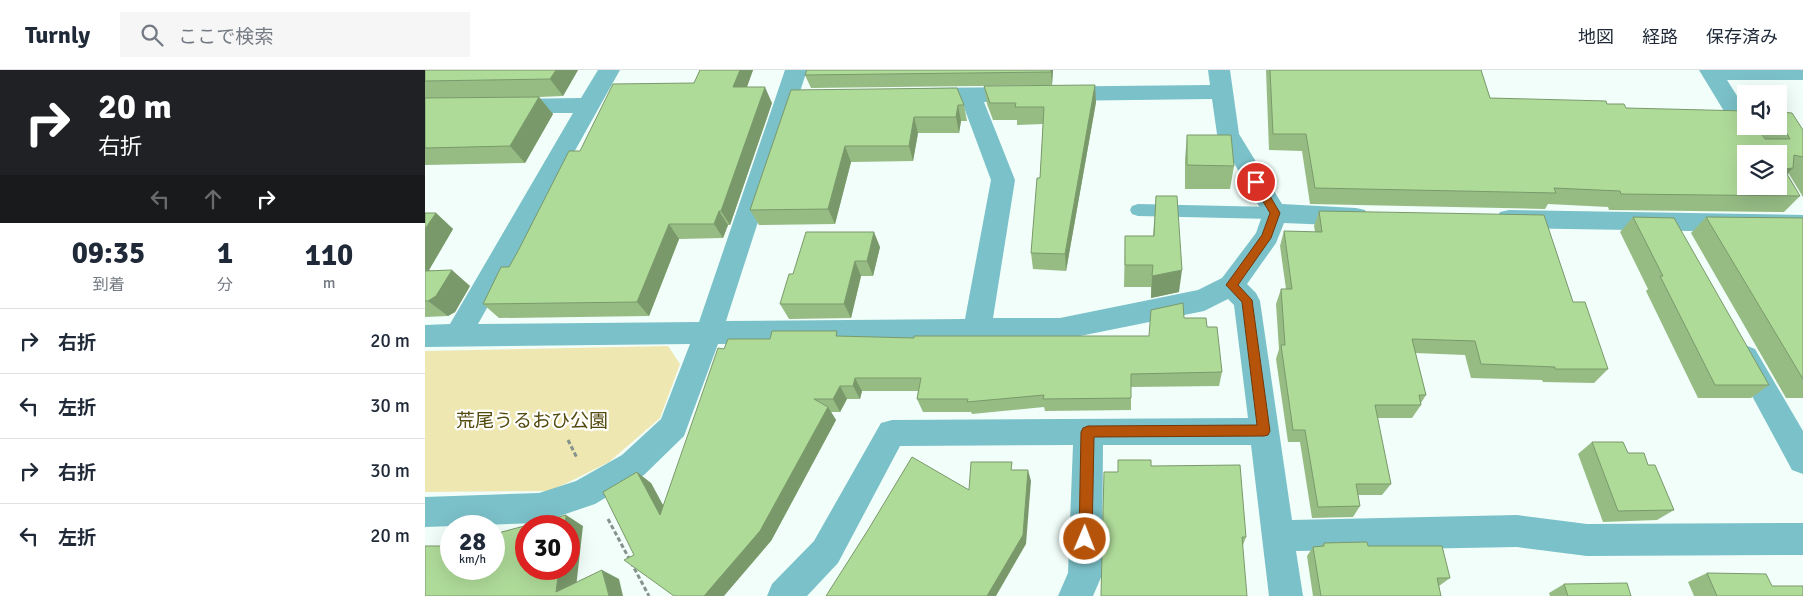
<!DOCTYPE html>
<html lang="ja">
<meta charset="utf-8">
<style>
:root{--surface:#fff;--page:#f6f6f7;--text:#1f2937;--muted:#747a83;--line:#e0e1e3}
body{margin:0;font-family:Signika,"Noto Sans JP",sans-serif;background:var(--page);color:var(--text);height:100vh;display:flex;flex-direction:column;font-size:19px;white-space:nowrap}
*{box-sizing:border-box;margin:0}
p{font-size:16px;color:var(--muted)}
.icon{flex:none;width:28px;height:28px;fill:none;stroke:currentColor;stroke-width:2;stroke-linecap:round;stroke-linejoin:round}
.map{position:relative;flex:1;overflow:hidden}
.panel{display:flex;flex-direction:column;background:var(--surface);width:425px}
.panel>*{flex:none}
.guide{background:#202124;color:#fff;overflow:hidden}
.tools{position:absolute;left:1312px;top:15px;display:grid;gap:10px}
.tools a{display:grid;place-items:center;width:50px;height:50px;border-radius:0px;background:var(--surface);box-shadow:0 5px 20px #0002;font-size:25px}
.speed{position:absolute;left:15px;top:445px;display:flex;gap:10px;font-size:25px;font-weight:700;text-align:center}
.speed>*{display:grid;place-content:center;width:65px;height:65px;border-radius:50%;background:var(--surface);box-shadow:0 5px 20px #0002;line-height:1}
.speed small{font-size:12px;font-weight:400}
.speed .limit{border:8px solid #d22;background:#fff;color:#111}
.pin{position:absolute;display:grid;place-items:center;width:42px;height:42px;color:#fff;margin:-21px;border:2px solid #fff;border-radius:50%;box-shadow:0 1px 5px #0007}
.me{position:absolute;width:55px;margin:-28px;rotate:1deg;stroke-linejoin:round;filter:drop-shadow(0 0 4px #0008)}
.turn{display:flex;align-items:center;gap:18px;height:105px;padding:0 15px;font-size:22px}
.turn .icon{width:65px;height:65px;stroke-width:2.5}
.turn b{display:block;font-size:35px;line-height:42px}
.lanes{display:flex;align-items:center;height:48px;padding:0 15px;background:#0003;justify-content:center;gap:25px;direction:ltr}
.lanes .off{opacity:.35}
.eta{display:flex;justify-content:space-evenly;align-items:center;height:85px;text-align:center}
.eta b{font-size:30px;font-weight:800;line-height:35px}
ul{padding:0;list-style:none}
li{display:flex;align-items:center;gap:15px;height:65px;padding:0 15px;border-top:1px solid var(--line)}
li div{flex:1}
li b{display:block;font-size:19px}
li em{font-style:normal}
header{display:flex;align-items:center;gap:30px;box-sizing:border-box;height:70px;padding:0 25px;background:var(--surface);border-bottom:1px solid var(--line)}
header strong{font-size:24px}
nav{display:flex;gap:28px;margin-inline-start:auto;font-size:18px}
.search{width:350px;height:45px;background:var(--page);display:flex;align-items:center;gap:12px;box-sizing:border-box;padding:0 18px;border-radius:0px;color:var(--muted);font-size:19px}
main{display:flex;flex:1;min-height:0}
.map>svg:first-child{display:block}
.green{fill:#efe7b2}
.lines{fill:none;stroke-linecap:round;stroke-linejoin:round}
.path{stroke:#85928d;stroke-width:3;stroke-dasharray:4.5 2.5;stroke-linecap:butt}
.service{fill:#7bc1c9;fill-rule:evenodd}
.minor{fill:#7bc1c9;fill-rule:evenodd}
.wall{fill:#96bc84}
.shaded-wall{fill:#7a996b}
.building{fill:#afdb99;stroke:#7a996b;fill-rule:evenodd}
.route{fill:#b45309;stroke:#753606}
.labels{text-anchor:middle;stroke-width:4.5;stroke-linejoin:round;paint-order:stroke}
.park-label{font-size:19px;fill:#544b0f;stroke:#fff}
</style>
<header>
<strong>Turnly</strong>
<div class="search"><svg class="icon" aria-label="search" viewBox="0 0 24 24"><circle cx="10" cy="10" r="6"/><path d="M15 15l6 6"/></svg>ここで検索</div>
<nav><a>地図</a><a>経路</a><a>保存済み</a></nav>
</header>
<main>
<section class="panel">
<div class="guide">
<div class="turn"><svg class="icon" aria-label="right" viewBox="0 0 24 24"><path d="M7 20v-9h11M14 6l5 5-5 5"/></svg><div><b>20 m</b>右折</div></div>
<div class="lanes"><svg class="icon off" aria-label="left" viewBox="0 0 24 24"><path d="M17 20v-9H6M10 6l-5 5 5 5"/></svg><svg class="icon off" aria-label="ahead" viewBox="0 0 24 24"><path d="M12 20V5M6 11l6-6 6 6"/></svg><svg class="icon" aria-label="right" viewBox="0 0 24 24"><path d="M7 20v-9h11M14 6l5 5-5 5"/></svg></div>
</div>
<div class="eta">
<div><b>09:35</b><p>到着</p></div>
<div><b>1</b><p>分</p></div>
<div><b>110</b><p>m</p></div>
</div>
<ul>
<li><svg class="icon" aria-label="right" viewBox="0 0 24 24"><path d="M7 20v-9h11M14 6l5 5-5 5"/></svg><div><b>右折</b></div><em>20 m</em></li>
<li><svg class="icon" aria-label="left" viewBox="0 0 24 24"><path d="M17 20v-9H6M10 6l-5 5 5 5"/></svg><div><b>左折</b></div><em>30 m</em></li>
<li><svg class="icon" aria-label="right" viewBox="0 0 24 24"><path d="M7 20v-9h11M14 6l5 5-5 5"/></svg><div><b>右折</b></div><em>30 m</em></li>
<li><svg class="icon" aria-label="left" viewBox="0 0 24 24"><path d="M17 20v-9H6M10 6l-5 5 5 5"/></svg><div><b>左折</b></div><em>20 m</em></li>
</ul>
</section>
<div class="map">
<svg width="1378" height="526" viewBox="0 0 1378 526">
<rect width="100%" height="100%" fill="#f1fef9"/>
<!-- green -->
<polygon class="green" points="243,276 255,294 235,348 184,392 144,412 125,421 0,422 0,281"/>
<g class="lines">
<!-- path -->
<g class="path">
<polyline points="143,370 152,388"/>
<polyline points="183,449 224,526"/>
</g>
<!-- service -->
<polygon class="service" points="713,134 850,137 856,139 858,143 856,147 850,149 713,146 707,144 705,140 707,136"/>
<!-- minor -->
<g class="minor">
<path d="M173,0H195L53,254L274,252L360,0H382L301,251L540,249L566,110L537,32H499L491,30L488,25L491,20L499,18L785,15L783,0H805L814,64L857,134L931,138L940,140L943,147L940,154L931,156L859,153L851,173L822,214L831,223L835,231L867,450L1092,445L1162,454L1378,453V485L1162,486L1092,477L871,481L878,526H844L826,375H678L677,505L668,526H633L643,503L648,375L475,376L413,493L382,526H342L347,514L389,471L456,353L467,350L823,348L809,235L803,229L779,241L635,270L293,274L259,366L219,405L170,434L114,453L0,457V427L114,423L151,411L197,385L236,349L265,274L0,277V255L25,254L148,43H84L76,41L73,36L76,31L84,29L156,28ZM787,29L792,64L838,143L831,163L797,208L773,220L635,248H568L590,110L559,32Z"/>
<polygon points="1274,0 1378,0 1378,10 1302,10 1321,40 1321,56 1331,56 1348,84 1325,84"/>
<polygon points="1084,140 1378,145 1378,163 1084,158 1075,156 1072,149 1075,142"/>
<polygon points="1320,275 1330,279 1378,361 1378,404 1367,400 1306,287 1310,279"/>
</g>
</g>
<!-- wall -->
<g class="wall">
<polygon points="0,0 153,0 138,26 114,27 128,44 100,93 0,95"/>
<polygon points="275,0 328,0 322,17 347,33 305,155 303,155 298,168 254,169 224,246 74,248 58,234 84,197 155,81 269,13"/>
<polygon points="382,0 628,0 627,15 386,18 380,5"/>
<polygon points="841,0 1056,0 1065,28 1182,34 1340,69 1335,59 1337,56 1354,56 1354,42 1378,60 1378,127 1364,104 1362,104 1375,126 1359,142 1184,140 1183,137 1123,134 1120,139 885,134 877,81 844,80"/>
<polygon points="559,16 671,32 641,201 608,199 606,183 615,108 618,54 592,55 592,50 568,50 562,34"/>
<polygon points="366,20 539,35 542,51 536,51 534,63 493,63 488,91 426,92 410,154 334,155 325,140"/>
<polygon points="762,65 809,96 805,119 760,119 760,89"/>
<polygon points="731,126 754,222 726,228 726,217 699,217 700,166 728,166"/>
<polygon points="894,141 1148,232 1183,299 1169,313 1118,312 1117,310 1046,308 1040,285 990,283 1001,325 996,333 996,335 987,348 952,348 966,414 957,425 933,425 935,436 928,447 887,448 875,372 863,372 851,289 854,279 851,234 856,219 861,219 855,176 859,161 890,162 889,156"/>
<polygon points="0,143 11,143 28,159 4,200 45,216 30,242 23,246 0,247"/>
<polygon points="1208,147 1344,315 1326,328 1273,328 1221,221 1223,219 1195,162"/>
<polygon points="1281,147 1378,148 1378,328 1361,328 1266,163"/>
<polygon points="455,177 448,206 436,206 426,248 364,249 355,234 368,204"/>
<polygon points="759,248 782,257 797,302 794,316 706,317 706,340 620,341 619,337 547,344 546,342 498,342 492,329 493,321 437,321 435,329 422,329 415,342 406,342 411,350 346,471 209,485 226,413 238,436 299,279 345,269 415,266 489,268 724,266"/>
<polygon points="1167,372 1203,383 1223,395 1249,440 1232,450 1178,452 1153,384"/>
<polygon points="726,396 821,467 818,475 693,402"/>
<polygon points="899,473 943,476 1025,508 1014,516 1016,526 888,526 882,486 888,477 896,476"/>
<polygon points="1282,503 1347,516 1378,526 1269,526 1263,512"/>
<polygon points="1139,514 1206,526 1125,526 1124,523"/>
</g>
<!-- shaded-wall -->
<g class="shaded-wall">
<polygon points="131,0 153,0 138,26 125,9"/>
<polygon points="315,0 328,0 316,33 308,17"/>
<polygon points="626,0 628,0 627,15 626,2"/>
<polygon points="670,15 671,32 641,201 640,184"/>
<polygon points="340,17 347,33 305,155 296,141"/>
<polygon points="114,27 128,44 100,93 85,76"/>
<polygon points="533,35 536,51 534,63 531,47"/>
<polygon points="489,47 493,63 488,91 484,76"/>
<polygon points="420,76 426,92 410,154 403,139"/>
<polygon points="1368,98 1354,112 1359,99"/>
<polygon points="294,141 303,155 298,168 289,154"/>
<polygon points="11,143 28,159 4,200 10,205 0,216 0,159"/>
<polygon points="244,154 254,169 224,246 212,232"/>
<polygon points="449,162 455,177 448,206 442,191"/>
<polygon points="430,191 436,206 426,248 419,234"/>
<polygon points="27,200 45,216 30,242 23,246 3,231"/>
<polygon points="757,200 754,222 726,228 727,206"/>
<polygon points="430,308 437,321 435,329 428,316"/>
<polygon points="415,316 422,329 415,342 408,329"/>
<polygon points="403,337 411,350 346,471 299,526 279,526"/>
<polygon points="603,400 606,411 601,474 571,526 562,526"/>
<polygon points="212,402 226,413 249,455 235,445"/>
<polygon points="141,445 158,456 150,526 131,522 134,499 144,499 144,456 140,456"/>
<polygon points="177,500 194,509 198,526 184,526"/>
</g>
<!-- building -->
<g class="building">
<polygon points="0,0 131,0 125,9 0,11"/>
<polygon points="275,0 315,0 308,17 340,17 296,141 294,141 289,154 244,154 212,232 58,234 76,197 84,197 93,181 144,81 155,81 188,14 269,13"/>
<polygon points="382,0 626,0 626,2 380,5"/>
<path d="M845,0H1056L1065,28L1181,31L1182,34H1199L1201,38L1321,41V56H1331L1340,69H1365L1354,49V42L1367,43L1378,60V87L1369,85L1368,98L1359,99L1375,126L1196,124L1195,121L1129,118L1131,123L890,118L881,64H848ZM1321,84H1354V116H1321Z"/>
<polygon points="670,15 640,184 606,183 612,108 615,108 619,37 590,37 591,33 565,33 559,16"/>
<polygon points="532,18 539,35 533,35 531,47 489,47 484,76 420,76 403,139 325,140 366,20"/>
<polygon points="114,27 85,76 0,78 0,28"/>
<polygon points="762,65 806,65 809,96 762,95"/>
<polygon points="731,126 752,126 757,200 727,206 728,195 700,195 700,166 729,166"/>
<polygon points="894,141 1119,145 1148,232 1160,232 1183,299 1130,299 1130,297 1056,294 1050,271 987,269 1001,325 994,325 996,335 950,335 966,414 931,414 935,436 893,437 880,360 868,360 856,275 860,275 856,219 867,219 859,161 897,162"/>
<polygon points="0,143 11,143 0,159"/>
<polygon points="1208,147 1249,148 1344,315 1290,315 1235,206 1238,206"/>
<polygon points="1281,147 1378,148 1378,309"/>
<polygon points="381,162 449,162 442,191 430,191 419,234 355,234 364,204 368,204"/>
<polygon points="27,200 11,226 3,231 0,231 0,201"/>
<polygon points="758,233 759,248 781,248 782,257 792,257 797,302 706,304 706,328 618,329 619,325 542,332 543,329 492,329 496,308 430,308 428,316 415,316 408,329 389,329 403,337 335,461 279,526 249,526 199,490 209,485 178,422 212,402 235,445 293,278 299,279 303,269 345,269 347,261 412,261 411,266 489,268 489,266 724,266 726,240"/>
<polygon points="1167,372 1198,372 1203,383 1219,383 1223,395 1230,395 1249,440 1193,441"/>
<polygon points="487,387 544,420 546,392 587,392 586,400 603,400 598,465 562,526 401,526 443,460"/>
<polygon points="693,390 726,390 726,396 815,395 821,467 817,467 822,526 676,526 679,402 693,402"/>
<polygon points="141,445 140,456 101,456 101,499 134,499 131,522 177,500 184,526 0,526 0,476 26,476 26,499 69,499 69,477 71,477 73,463"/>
<polygon points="942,472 943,476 1017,476 1025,508 1012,508 1016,526 896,526 888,477 899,476 899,473"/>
<polygon points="1282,503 1341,504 1347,516 1378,516 1378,526 1292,526"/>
<polygon points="1202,513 1206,526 1143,526 1139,514"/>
</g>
<!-- route -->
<polygon class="route" points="831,108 835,109 855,143 846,168 813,215 827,230 845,361 843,365 839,366 669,367 667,469 665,474 660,476 656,474 654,469 656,362 658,358 663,356 832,355 817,232 801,215 837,165 845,143 826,112"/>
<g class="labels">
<!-- park labels -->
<g class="park-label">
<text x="107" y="357">荒尾うるおひ公園</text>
</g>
</g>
</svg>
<div class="tools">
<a><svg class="icon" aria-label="sound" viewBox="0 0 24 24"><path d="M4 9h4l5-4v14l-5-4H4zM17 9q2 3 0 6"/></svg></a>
<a><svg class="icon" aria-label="layers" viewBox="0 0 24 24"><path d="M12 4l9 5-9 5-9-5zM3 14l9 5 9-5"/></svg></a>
</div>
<div class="speed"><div>28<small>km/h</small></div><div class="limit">30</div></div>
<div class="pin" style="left:831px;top:112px;background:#d93025"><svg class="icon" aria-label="arrive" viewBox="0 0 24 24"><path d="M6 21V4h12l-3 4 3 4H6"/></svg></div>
<svg class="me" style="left:660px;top:469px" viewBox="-20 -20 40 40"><circle r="17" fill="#b45309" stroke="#fff" stroke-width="3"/><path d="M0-11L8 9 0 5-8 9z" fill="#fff"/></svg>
</div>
</main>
